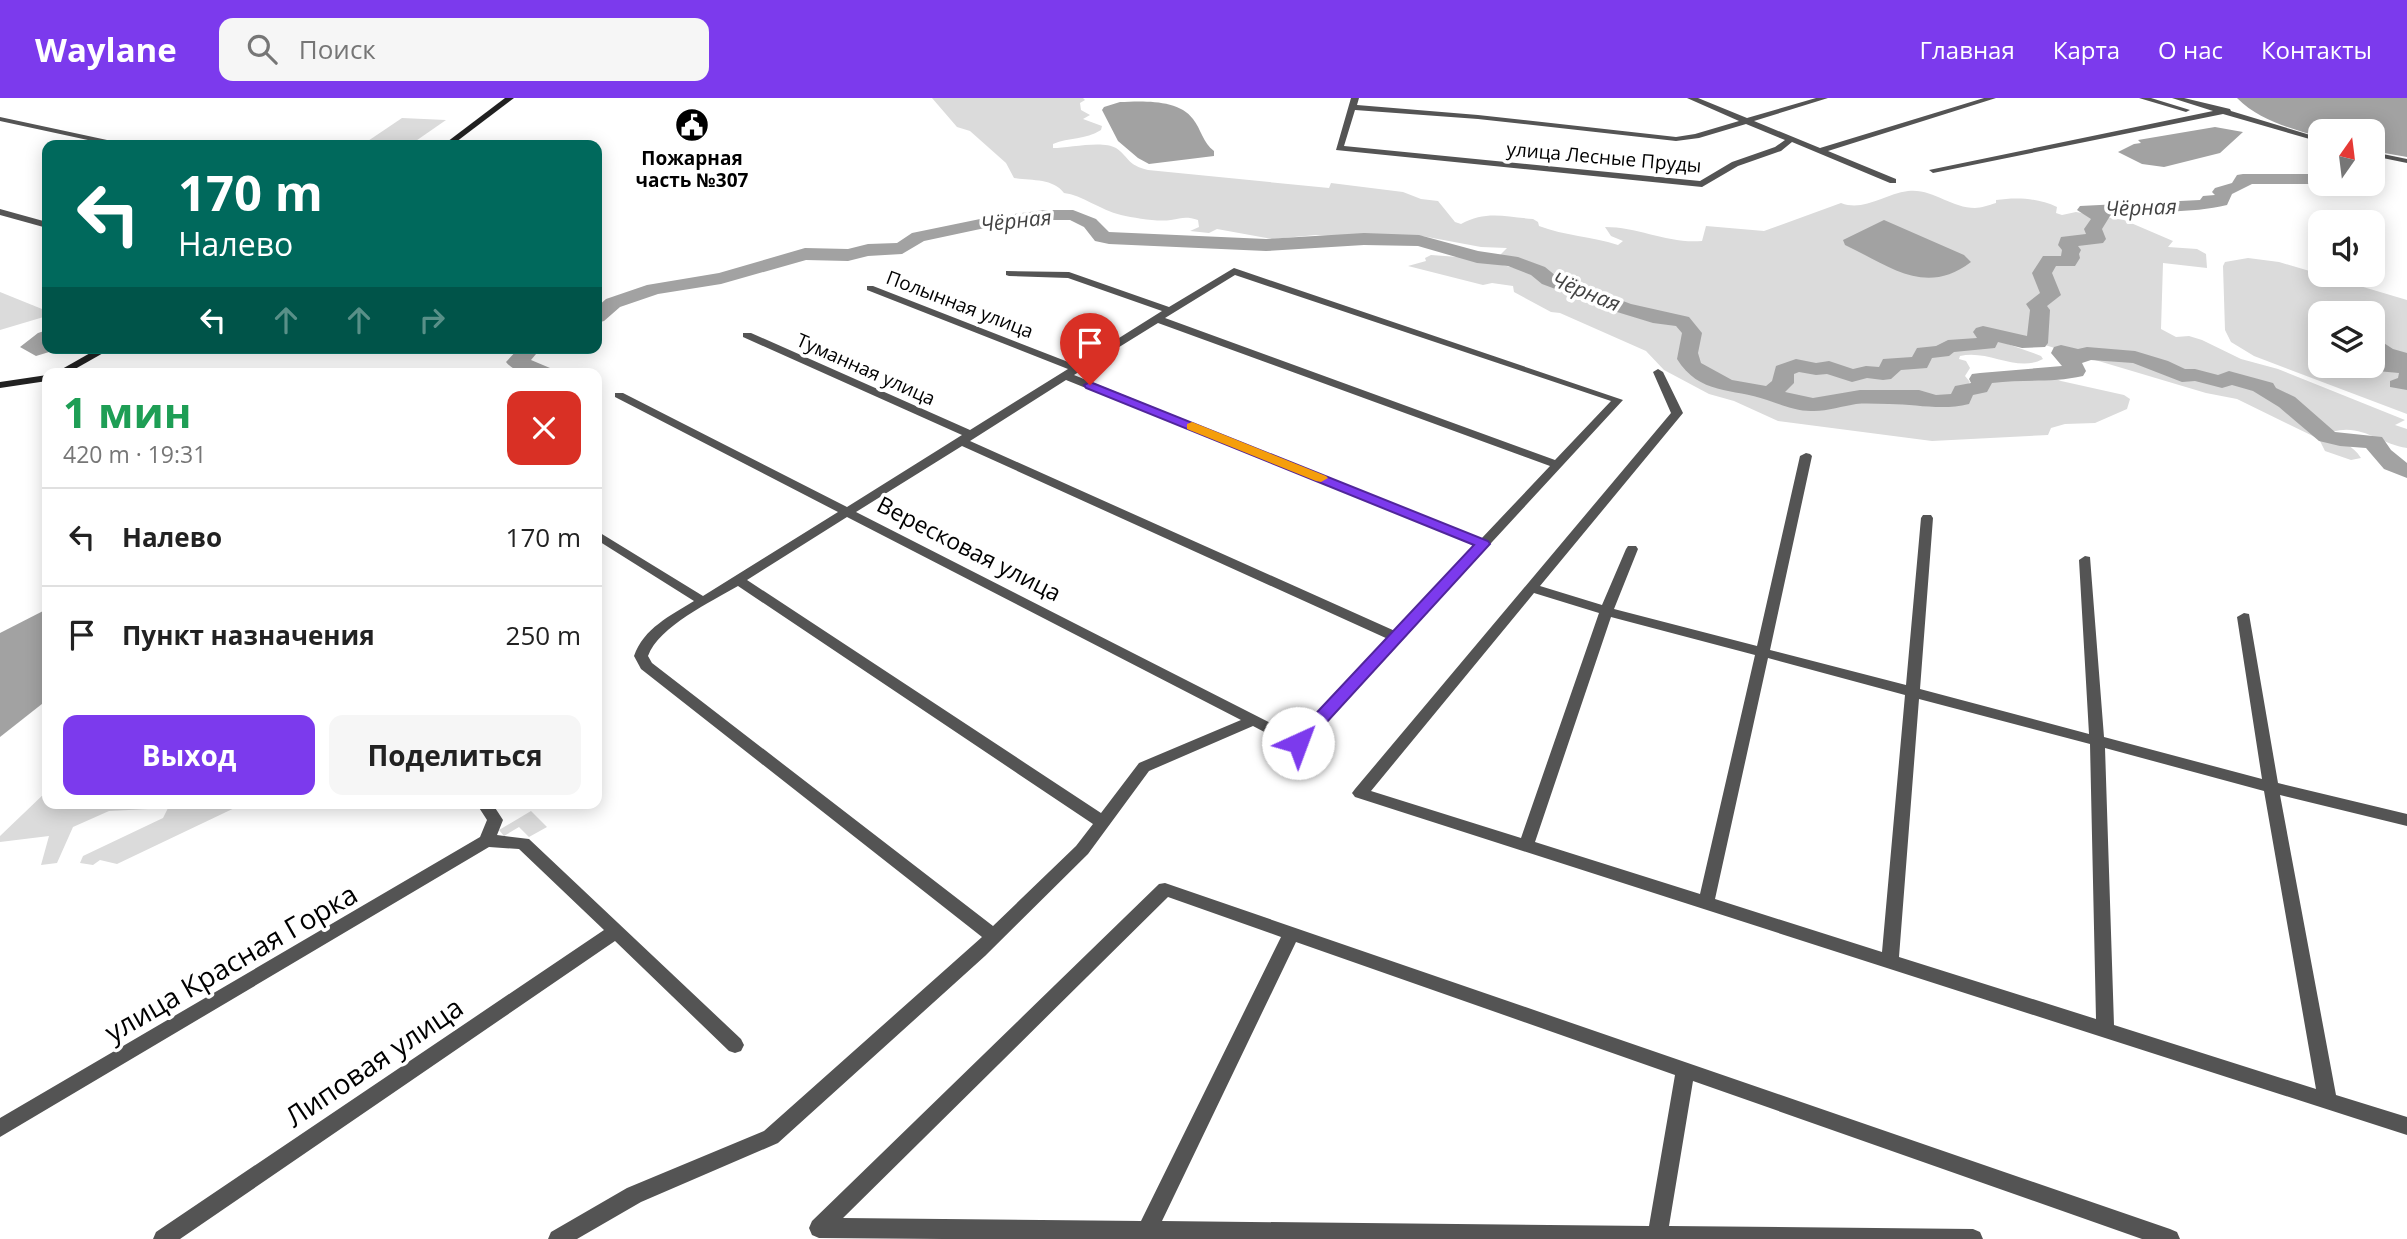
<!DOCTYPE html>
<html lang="ru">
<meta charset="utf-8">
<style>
:root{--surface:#fff;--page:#f6f6f6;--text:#222;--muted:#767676;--line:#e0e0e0;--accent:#7c3aed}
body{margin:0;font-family:"Open Sans",sans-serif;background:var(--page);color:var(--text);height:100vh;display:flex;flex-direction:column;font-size:26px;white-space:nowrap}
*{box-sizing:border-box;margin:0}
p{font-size:23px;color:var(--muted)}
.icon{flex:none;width:38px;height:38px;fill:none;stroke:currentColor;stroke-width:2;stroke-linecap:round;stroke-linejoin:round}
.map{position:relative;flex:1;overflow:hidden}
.side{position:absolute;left:42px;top:270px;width:560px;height:441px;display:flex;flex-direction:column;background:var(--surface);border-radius:14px;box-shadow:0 4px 18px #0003}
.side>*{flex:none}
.guide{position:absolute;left:42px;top:42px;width:560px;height:214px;border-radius:14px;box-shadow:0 4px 18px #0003;background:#00695c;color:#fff;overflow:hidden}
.needle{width:46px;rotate:14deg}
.tools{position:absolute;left:2308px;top:21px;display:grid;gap:14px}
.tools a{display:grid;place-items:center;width:77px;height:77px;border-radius:14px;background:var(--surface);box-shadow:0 4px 18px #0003;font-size:35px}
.pin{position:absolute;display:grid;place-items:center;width:60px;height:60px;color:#fff;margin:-72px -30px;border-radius:50% 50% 50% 0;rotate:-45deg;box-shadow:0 0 7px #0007}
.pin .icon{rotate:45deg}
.me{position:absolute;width:77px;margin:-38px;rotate:43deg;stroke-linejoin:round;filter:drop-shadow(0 0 5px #0008)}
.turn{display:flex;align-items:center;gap:24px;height:147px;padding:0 21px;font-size:32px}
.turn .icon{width:91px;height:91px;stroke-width:2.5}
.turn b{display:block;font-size:49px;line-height:60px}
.lanes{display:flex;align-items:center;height:66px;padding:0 21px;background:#0003;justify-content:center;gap:35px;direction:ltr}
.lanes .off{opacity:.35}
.round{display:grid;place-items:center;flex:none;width:74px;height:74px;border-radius:14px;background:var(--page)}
.head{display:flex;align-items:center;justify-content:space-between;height:119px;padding:0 21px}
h1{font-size:42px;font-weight:700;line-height:52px;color:#1e9e55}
.button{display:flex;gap:14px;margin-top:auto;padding:14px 21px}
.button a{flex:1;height:80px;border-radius:14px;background:var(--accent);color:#fff;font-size:28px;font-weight:700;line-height:80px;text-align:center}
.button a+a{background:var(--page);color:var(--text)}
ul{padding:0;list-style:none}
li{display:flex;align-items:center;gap:21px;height:98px;padding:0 21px;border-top:2px solid var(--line)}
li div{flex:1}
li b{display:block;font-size:26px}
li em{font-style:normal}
header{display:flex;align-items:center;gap:42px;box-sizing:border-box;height:98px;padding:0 35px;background:var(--accent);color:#fff}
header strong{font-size:33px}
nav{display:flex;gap:38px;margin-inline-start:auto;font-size:24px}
.search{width:490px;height:63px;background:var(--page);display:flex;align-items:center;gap:18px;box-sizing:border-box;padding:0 24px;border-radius:14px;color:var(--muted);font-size:26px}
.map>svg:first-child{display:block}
.green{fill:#dbdbdb;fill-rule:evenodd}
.water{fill:#a2a2a2}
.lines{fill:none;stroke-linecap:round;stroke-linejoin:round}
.river{fill:#a2a2a2;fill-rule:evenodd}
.street{fill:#545454;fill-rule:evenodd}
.secondary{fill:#212121;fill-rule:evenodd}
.route{fill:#7c3aed;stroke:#51269a;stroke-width:2}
.slow{fill:#f59e0b}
.labels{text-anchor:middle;stroke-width:7;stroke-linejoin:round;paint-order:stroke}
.far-street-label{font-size:19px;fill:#000;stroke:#fff}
.far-poi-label{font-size:19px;font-weight:bold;fill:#000;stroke:#fff}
.far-water-label{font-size:21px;font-style:italic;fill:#434343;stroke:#fff}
.street-label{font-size:23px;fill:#000;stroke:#fff}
.near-street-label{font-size:28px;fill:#000;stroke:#fff}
</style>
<header>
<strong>Waylane</strong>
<div class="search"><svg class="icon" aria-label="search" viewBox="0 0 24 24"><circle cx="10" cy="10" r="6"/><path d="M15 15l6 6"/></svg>Поиск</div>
<nav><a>Главная</a><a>Карта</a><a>О нас</a><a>Контакты</a></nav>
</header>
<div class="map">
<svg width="2407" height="1141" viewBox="0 0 2407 1141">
<rect width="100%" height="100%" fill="#fff"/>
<!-- green -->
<g class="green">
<path d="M932,0H1083L1085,2L1080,5L1081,12L1090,17L1083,21L1102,28L1101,32C1085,42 1069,39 1053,46V50C1068,50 1103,42 1116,50C1130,60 1127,67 1148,72L1329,90L1331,85L1403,94L1421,101L1438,103L1455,124L1461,126C1486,112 1506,119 1533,121L1538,124L1539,128C1565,138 1591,138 1618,147L1623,143L1611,138L1605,129C1639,129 1668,146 1702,143L1706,128L1764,133L1841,105C1864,114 1884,96 1908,93C1932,90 1951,110 1975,110C1981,110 1989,107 1996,105V102C2017,99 2038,100 2057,109L2056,115L2062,117L2076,114L2124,122L2173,143L2168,149L2197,151L2206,156L2207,170L2163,165L2161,231L2176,239L2189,238L2202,242L2241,261L2278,271L2405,322L2395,327L2407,331V350C2379,346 2362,325 2332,334C2341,345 2353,347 2361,360L2351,362L2325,353L2319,341L2237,301L2206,295L2038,245L2022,244L1989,233L1984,234C2002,246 2021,250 2041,258L2043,261C2017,275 1988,251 1960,258L1959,261L1966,263L1970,270L1965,278L1970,284L1963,293L1979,289L1980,281L2040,275L2061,283L2124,297L2130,301L2127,311L2095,325L2065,326L2051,330L2048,337L1932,343L1778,323L1734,303L1709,296L1664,272L1646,253L1560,215L1551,214L1514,194L1513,188L1492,185L1483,187L1408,168L1426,163L1425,160L1431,157L1472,160L1515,170L1527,168L1529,165L1500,157L1507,150L1481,149L1422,138L1397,141L1316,137L1272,141L1217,131L1209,135L1190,133L1199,129L1198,122C1186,118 1182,120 1171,122C1157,124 1135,120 1121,117C1100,112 1082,97 1064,95C1053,80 1031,83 1014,80L1006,65L970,33L957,29Z"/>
<polygon points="402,20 446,22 410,47 362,47"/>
<path d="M2248,160L2279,164L2407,202V316L2254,258L2231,244L2225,232L2223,168L2225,164ZM2320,215H2373V268H2320Z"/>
<polygon points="0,194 47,213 47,218 0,232"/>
<polygon points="47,693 47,705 245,705 117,766 100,762 93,767 80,765 83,758 163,720 168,710 109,713 73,729 57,765 41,767 49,738 0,744 0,738"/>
<polygon points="531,713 547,729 529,739 519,729 504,738 499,732"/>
</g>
<!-- water -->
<g class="water">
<path d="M2237,0H2407V59L2373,53V33H2320V39C2290,30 2260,23 2237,0Z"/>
<path d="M1120,4C1142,3 1179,1 1193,21C1201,31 1203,45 1214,53V58L1149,66L1138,60L1118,43L1102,12L1104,9Z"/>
<polygon points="2215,29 2243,34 2220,55 2164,69 2142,66 2118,54 2134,46 2141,45 2138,42"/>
<path d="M1884,122L1964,157L1971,164C1925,199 1890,168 1845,147L1843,142Z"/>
<polygon points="47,232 47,250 59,251 36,258 20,249 38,235"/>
<polygon points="2373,238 2393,251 2407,255 2407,292 2390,289 2390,283 2398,280 2399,275 2366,272 2359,268 2373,268"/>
<polygon points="47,511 47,602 0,639 0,535"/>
</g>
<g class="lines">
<!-- river -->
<g class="river">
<polygon points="2320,50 2320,69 2314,68 2308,58"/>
<path d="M2243,76H2320L2321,86H2252L2232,96L2227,107C2191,116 2149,112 2110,118L2102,131L2106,141L2103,145L2078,148L2081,152L2079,156L2080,160L2075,168H2056L2052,175L2061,197L2047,208L2050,212L2048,245L2045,249L2022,250L1998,244L1995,250L1954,254L1949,258L1932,260L1927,270L1901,272L1891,281L1883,282L1867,280L1852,284L1827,276L1816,277L1799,274L1794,276V285L1785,294L1813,300L1860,292H1919L1936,297L1951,296L1955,288L1971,285L1969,281L1972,276L1980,275L2062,268L2051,255L2054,249L2061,247L2078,251L2087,249L2135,253L2168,263L2185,271H2195L2218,277L2229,273L2273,285L2276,290L2295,299L2335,334L2382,339L2391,352L2407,365V380L2384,371L2366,350L2340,348L2319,343L2279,309L2253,293L2232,287L2222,290L2195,283L2182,284L2133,265L2091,262L2082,265L2086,273L2083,278C2053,285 2023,281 1992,285L1987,294L1973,297L1969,306C1941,313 1917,306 1889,306C1878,306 1867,305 1856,306C1843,308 1828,313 1814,313C1798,314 1782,307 1767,302C1733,290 1699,297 1677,261L1682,235L1676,228L1653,225L1617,214L1542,186L1531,177L1508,168L1477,165L1418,148L1364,147L1266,153L1109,146L1095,143L1084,129L1070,122H1045L985,130L924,143L902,156L868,158L848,163L806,162L721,186L658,196L620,209L604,223L597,225V209L606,201L647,187L719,175L805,150L848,151L868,146L897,145L912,135L985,120L1045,112H1073L1096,121L1109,134L1266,141L1364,135L1419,137L1478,153L1518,159L1545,169L1556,178L1631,206L1689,219L1702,235L1698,255L1701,265L1732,282L1766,288L1772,283L1776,268L1796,261L1816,265L1829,263L1853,271L1866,268L1879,269L1883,261L1912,259L1917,250L1936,248L1948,242L1977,240L1973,234L1976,230L1983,228L2027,238L2030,212L2026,206L2040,195L2032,175L2043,158H2061L2062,152L2058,147L2061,139L2086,136L2084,131L2091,121L2077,112L2080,108L2200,102L2203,98L2215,97L2212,94L2215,90L2232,85L2237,77Z"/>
<path d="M519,250H541L531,262L550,270L553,275C536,275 517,278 506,264Z"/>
</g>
<!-- street -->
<g class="street">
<path d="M1351,0H1359L1357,7L1478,17L1676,39L1695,36L1739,23L1687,0H1698L1747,20L1816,0H1828L1754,23L1820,50L1984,0H1996L1828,53L1896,81V85H1890L1792,44L1781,53L1738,68L1702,89L1336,52ZM1355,12L1478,21L1676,43L1699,40L1746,26L1785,42L1775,49L1732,64L1700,83L1344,48Z"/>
<polygon points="2139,0 2151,0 2190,12 2186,14"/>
<polygon points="2172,0 2184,0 2230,11 2231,13 2320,40 2320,44 2223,16 1933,75 1929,72 2213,13"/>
<polygon points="0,19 121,45 125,47 111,47 0,23"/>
<polygon points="2373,54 2407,61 2407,65 2373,58"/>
<polygon points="0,111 47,124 47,130 0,117"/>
<polygon points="597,153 602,155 602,159 597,159"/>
<path d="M1234,170L1623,302L1303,649H1293L1253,628L1149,673L1088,756L985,858L778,1045L641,1104L577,1141H548L551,1134L627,1090L764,1033L982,839L641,571L634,558C644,530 670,518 694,503L597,442V433L703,498L838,414L615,299V295H623L847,409L962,337L743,239V235H751L970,332L1068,271L867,192V188H873L1076,267L1162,213L1068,180L1009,178L1006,177V173L1069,174L1169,209ZM1235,177L1611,303L1555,362L1165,220ZM1158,225L1550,368L1481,441L1074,277ZM1066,282L1475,447L1395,533L970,343ZM962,348L1388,541L1296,638L856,414ZM847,419L1241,622L1139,665L1101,715L747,482ZM738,488L1093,726L1076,748L993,828L652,565L648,558C659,528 711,504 738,488Z"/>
<path d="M1658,271L1663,274L1683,315L1540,488L1602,507L1626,451L1628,448H1636L1638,451L1614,511L1757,548L1800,358L1806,355L1810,356L1812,358L1770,552L1906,587L1921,420L1923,417H1931L1933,420L1920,591L2089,636L2079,462L2085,458L2090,459L2104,639L2262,681L2237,519L2244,515L2249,516L2278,685L2407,716V728L2280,697L2336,997L2407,1019V1037L1355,699L1352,695L1355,691L1671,315L1653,274ZM1534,495L1599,515L1521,740L1371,693ZM1611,519L1755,557L1700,796L1535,744ZM1768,560L1905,597L1882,854L1715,801ZM1919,601L2090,646L2096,921L1899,859ZM2105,650L2264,693L2316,991L2114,927Z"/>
<polygon points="476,705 492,705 503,722 497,737 529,741 741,941 744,947 741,953 735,955 729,953 615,843 180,1141 153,1141 156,1134 604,832 519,751 489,749 0,1039 0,1020 480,739 487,722"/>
<path d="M1165,785L2170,1131L2177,1134L2180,1141H2142L1693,983L1669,1128L1973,1131L1980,1134L1983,1141H942L819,1140L812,1137L809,1130L812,1123L1159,786ZM1168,799L1281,839L1141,1123L843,1120ZM1296,844L1675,977L1649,1128L1162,1123Z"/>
</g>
<!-- secondary -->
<g class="secondary">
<polygon points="505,0 514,0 452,47 443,47"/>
<polygon points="99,250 112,250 68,275 55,275"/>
<polygon points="47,277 47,283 0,290 0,284"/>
</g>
</g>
<!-- route -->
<polygon class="route" points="1090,284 1488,443 1490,446 1304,649 1292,649 1289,645 1292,641 1474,447 1086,290 1084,287"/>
<!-- slow -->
<polygon class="slow" points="1192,324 1326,378 1328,380 1321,384 1316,383 1187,331 1187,326"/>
<!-- icons -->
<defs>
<g id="civic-disc" transform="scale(1.75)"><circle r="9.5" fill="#000" stroke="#fff"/><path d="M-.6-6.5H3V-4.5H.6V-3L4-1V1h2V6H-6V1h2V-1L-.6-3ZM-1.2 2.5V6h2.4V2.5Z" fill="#fff"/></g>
</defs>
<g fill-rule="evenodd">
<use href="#civic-disc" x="692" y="27"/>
</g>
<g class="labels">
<!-- far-street labels -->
<g class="far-street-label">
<text transform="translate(1604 59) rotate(5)" y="7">улица Лесные Пруды</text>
<text transform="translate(960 206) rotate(21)" y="7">Полынная улица</text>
<text transform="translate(866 271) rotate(24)" y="7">Туманная улица</text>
</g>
<!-- far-poi labels -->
<g class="far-poi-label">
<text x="692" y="67">Пожарная<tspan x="692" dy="22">часть №307</tspan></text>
</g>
<!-- far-water labels -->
<g class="far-water-label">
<text transform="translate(2141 110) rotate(-2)" y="7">Чёрная</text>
<text transform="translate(1016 123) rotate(-6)" y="7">Чёрная</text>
<text transform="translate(1586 194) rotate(22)" y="7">Чёрная</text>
</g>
<!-- street labels -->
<g class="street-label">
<text transform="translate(969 451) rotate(27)" y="8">Вересковая улица</text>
</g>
<!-- near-street labels -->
<g class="near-street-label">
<text transform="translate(231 865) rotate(-30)" y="10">улица Красная Горка</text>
<text transform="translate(374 964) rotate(-34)" y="10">Липовая улица</text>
</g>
</g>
</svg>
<div class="tools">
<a><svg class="needle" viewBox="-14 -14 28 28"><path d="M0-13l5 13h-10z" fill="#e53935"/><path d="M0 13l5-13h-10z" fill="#767676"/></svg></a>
<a><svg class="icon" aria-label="sound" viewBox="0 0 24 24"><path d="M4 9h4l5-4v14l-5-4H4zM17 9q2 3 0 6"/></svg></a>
<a><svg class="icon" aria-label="layers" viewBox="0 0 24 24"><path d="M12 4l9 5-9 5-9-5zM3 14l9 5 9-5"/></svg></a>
</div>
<div class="pin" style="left:1090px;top:287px;background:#d93025"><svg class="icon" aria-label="arrive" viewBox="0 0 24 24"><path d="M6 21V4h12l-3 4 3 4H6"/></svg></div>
<svg class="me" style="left:1298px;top:645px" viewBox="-20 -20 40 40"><circle r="19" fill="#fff"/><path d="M0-13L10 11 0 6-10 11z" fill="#7c3aed"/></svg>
<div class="guide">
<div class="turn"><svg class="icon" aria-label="left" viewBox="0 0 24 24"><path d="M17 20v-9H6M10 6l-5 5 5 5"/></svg><div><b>170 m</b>Налево</div></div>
<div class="lanes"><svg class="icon" aria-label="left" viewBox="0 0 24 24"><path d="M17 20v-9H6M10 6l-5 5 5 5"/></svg><svg class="icon off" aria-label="ahead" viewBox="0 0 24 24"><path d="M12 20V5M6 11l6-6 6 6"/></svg><svg class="icon off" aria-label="ahead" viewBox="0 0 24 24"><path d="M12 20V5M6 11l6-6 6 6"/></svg><svg class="icon off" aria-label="right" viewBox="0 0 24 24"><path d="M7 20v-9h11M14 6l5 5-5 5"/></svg></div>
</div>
<section class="side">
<div class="head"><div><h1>1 мин</h1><p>420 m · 19:31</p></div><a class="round" style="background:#d93025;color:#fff"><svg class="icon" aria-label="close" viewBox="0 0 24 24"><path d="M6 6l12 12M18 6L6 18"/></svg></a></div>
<ul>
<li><svg class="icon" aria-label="left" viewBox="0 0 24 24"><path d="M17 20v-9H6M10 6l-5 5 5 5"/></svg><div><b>Налево</b></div><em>170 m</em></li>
<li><svg class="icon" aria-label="arrive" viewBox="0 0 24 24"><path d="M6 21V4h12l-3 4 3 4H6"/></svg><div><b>Пункт назначения</b></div><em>250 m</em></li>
</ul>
<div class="button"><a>Выход</a><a>Поделиться</a></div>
</section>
</div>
